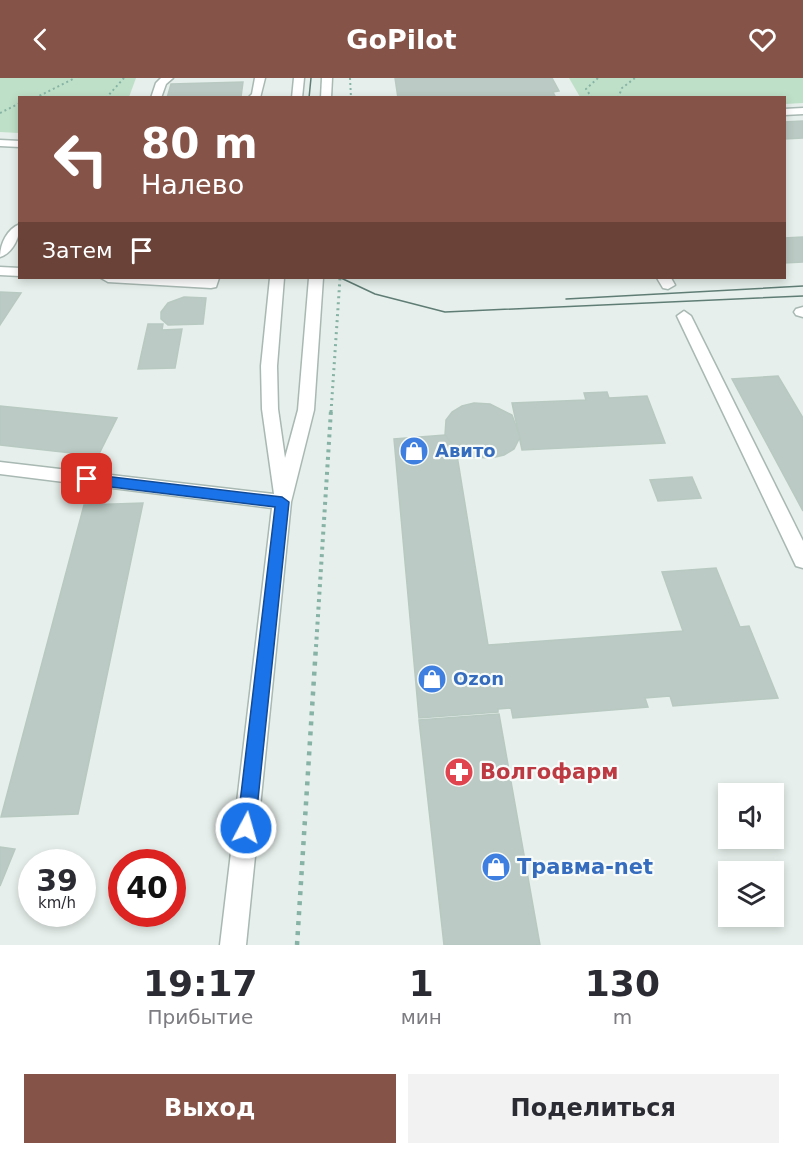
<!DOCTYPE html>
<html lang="ru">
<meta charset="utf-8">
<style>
:root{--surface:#fff;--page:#f2f2f3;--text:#2b2b33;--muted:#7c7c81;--accent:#855347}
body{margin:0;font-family:"DejaVu Sans",sans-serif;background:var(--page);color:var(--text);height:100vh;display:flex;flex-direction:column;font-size:22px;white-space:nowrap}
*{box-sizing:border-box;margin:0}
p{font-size:20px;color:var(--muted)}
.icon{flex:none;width:33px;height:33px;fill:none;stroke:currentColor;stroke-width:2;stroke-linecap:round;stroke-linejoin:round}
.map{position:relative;height:867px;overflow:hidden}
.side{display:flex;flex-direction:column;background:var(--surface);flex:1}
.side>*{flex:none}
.hud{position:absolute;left:18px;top:18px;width:768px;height:183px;border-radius:0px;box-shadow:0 3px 9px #0003;background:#855347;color:#fff;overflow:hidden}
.tools{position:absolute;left:718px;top:705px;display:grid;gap:12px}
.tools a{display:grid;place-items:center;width:66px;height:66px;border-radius:0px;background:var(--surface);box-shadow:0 3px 9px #0003;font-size:30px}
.speed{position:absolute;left:18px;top:771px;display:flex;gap:12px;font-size:30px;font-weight:700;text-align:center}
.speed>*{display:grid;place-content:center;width:78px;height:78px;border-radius:50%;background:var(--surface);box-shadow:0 3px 9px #0003;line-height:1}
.speed small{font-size:15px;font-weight:400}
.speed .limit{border:9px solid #d22;background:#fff;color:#111}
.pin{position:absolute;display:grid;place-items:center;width:51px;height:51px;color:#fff;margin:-26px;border-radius:12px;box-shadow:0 3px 9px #0006}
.me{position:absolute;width:66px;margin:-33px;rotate:6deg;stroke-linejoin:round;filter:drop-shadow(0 0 4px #0008)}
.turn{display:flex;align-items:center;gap:21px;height:126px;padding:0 24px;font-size:27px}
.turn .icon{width:78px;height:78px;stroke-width:2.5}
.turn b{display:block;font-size:42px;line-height:51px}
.then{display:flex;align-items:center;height:57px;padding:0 24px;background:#0003;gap:12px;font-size:22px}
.eta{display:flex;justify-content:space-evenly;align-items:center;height:102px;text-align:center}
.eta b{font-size:36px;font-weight:700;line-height:42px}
.action{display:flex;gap:12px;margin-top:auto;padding:12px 24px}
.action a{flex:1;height:69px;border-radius:0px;background:var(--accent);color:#fff;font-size:24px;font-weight:700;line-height:69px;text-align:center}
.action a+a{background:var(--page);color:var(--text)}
header{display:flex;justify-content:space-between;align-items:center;height:78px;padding:0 24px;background:var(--accent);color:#fff;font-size:27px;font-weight:700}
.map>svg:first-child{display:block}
.green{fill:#bfe0c8}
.building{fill:#bbcac4;stroke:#b8c9c2;stroke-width:1.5}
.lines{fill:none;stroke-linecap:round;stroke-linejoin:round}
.minor-casing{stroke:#a8b8b2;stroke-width:3}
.path-far3{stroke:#86b3a5;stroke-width:2;stroke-dasharray:2 3;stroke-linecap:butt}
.path-far2{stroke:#86b3a5;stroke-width:3;stroke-dasharray:2 4;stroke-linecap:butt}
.path-far1{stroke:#86b3a5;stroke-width:4;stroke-dasharray:3 4.5;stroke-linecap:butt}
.path{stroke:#86b3a5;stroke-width:4.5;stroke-dasharray:4 6;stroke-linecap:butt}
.minor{fill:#fff;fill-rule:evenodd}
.tram{stroke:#5f7d75;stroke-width:1.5}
.route{fill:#1a73e8;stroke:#114b97;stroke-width:1.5}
.labels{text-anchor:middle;stroke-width:4.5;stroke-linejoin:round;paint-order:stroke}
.shop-label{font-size:18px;font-weight:bold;fill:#366cbe;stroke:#f7fbf9;text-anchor:start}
.near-health-label{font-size:21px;font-weight:bold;fill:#be3a42;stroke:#f7fbf9;text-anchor:start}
.near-shop-label{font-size:21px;font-weight:bold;fill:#366cbe;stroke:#f7fbf9;text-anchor:start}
</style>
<header><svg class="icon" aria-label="back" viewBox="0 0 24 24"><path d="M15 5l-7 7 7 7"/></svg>GoPilot<svg class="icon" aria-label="heart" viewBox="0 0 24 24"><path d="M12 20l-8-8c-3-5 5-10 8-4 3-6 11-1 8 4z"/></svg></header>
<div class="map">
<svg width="803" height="867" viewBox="0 0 803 867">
<rect width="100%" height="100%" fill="#e6efeb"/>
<!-- green -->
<g class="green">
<polygon points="0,0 136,0 129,19 20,20 19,55 0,54"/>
<polygon points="569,0 803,0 803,25 785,26 784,20 580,19"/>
</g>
<!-- building -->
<g class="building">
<polygon points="395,0 552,0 559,13 553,14 556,20 398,20"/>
<polygon points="243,4 241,19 167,20 171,6"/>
<polygon points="803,43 803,60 784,61 784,44"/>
<polygon points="803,159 803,184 784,185 784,160"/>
<polygon points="0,214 21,215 0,247"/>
<polygon points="184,219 206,220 203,246 168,247 161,241 161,234 168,225"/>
<polygon points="148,246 163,246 162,252 182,251 175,290 138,291"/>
<polygon points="778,298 803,340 803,433 732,301"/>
<polygon points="607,314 609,320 647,318 665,365 522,372 512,325 586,322 584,315"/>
<polygon points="474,325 490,326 512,337 520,359 514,371 504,377 491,380 472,379 459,374 449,365 445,357 446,342 452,334 462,328"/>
<polygon points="0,328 117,340 98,378 0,367"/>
<polygon points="445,357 456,371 488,567 683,553 662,494 716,490 740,549 749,548 778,620 673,628 670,618 645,620 648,629 513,640 511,630 498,631 498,634 419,640 394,361"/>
<polygon points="692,399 701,420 658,423 650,402"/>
<polygon points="143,425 78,736 1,739 84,427"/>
<polygon points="499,636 540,867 444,867 419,642"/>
<polygon points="0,769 15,771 0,808"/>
</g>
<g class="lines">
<!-- minor casing -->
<g class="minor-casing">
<g id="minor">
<polygon points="161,0 173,0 166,6 161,20 151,20 156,5"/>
<polygon points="255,0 265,0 260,20 248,20 252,16"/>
<polygon points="294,0 304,0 302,20 292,20"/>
<polygon points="322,0 332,0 331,20 321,20"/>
<polygon points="803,30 803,36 784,37 784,31"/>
<polygon points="0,62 20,63 20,69 0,68"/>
<path d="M20,146C20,159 13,175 0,179C0,166 7,151 20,146Z"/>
<polygon points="0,189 20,190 20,198 0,197"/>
<polygon points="101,200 205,201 205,200 219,200 216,209 211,210 108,204"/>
<polygon points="270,200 284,200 277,288 278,331 285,380 298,332 309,200 323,200 314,332 291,424 246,867 220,867 272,430 0,396 0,384 274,416 262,331 261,288"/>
<polygon points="657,200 671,200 675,207 668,211 663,210"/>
<polygon points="803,229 803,239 796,237 794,234 796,231"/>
<polygon points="684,233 691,238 803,463 803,490 796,488 677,238"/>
</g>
</g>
<!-- path-far3 -->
<g class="path-far3">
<polyline points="350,0 351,20"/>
<polyline points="35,20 75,0"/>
<polyline points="106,20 124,0"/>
<polyline points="592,20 586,11 598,0"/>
<polyline points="618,20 622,10 635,0"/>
<polyline points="0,35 20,25"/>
</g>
<!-- path-far2 -->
<polyline class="path-far2" points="331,334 340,200"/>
<!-- path-far1 -->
<polyline class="path-far1" points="316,569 331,332"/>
<!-- path -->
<polyline class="path" points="297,867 316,568"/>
<!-- minor -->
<use href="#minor" class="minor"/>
<!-- tram -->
<g class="tram">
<polyline points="309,20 311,0"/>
<polyline points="341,200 375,216 445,234 803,218"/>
<polyline points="566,221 803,208"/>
</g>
</g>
<!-- route -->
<polygon class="route" points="87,396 282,419 289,424 255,750 253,757 246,759 240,757 237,750 275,429 87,406 80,401"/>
<!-- icons -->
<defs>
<g id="shop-disc" transform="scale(1.5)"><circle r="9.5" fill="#3f7fe0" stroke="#f7fbf9"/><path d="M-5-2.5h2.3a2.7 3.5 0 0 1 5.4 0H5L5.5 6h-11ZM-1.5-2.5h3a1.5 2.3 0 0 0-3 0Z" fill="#fff"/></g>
<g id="pharmacy-disc" transform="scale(1.5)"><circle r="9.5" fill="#e0444e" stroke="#f7fbf9"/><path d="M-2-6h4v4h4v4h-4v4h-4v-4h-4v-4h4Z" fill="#fff"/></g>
</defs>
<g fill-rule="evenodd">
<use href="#shop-disc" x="414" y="373"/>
<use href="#shop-disc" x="432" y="601"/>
<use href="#pharmacy-disc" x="459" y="694"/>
<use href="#shop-disc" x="496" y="789"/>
</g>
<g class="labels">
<!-- shop labels -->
<g class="shop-label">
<text x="435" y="379">Авито</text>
<text x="453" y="607">Ozon</text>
</g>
<!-- near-health labels -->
<g class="near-health-label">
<text x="480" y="701">Волгофарм</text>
</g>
<!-- near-shop labels -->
<g class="near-shop-label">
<text x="517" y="796">Травма-net</text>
</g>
</g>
</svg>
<div class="tools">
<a><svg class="icon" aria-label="sound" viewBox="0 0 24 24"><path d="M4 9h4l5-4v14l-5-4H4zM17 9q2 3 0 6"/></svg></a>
<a><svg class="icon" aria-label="layers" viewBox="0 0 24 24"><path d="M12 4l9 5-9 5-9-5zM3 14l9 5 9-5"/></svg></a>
</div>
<div class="speed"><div>39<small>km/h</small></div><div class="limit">40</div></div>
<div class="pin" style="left:87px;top:401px;background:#d93025"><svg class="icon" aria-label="arrive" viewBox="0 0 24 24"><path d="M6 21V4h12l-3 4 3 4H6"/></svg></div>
<svg class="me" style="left:246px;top:750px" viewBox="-20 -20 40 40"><circle r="17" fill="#1a73e8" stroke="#fff" stroke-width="3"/><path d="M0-11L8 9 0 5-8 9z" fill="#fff"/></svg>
<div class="hud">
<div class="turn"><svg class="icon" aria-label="left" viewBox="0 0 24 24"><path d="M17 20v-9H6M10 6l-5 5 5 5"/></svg><div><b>80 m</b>Налево</div></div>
<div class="then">Затем<svg class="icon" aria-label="arrive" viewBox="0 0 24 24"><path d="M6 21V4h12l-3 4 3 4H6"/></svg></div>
</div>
</div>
<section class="side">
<div class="eta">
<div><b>19:17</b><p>Прибытие</p></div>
<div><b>1</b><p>мин</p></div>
<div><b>130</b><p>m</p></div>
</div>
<div class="action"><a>Выход</a><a>Поделиться</a></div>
</section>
